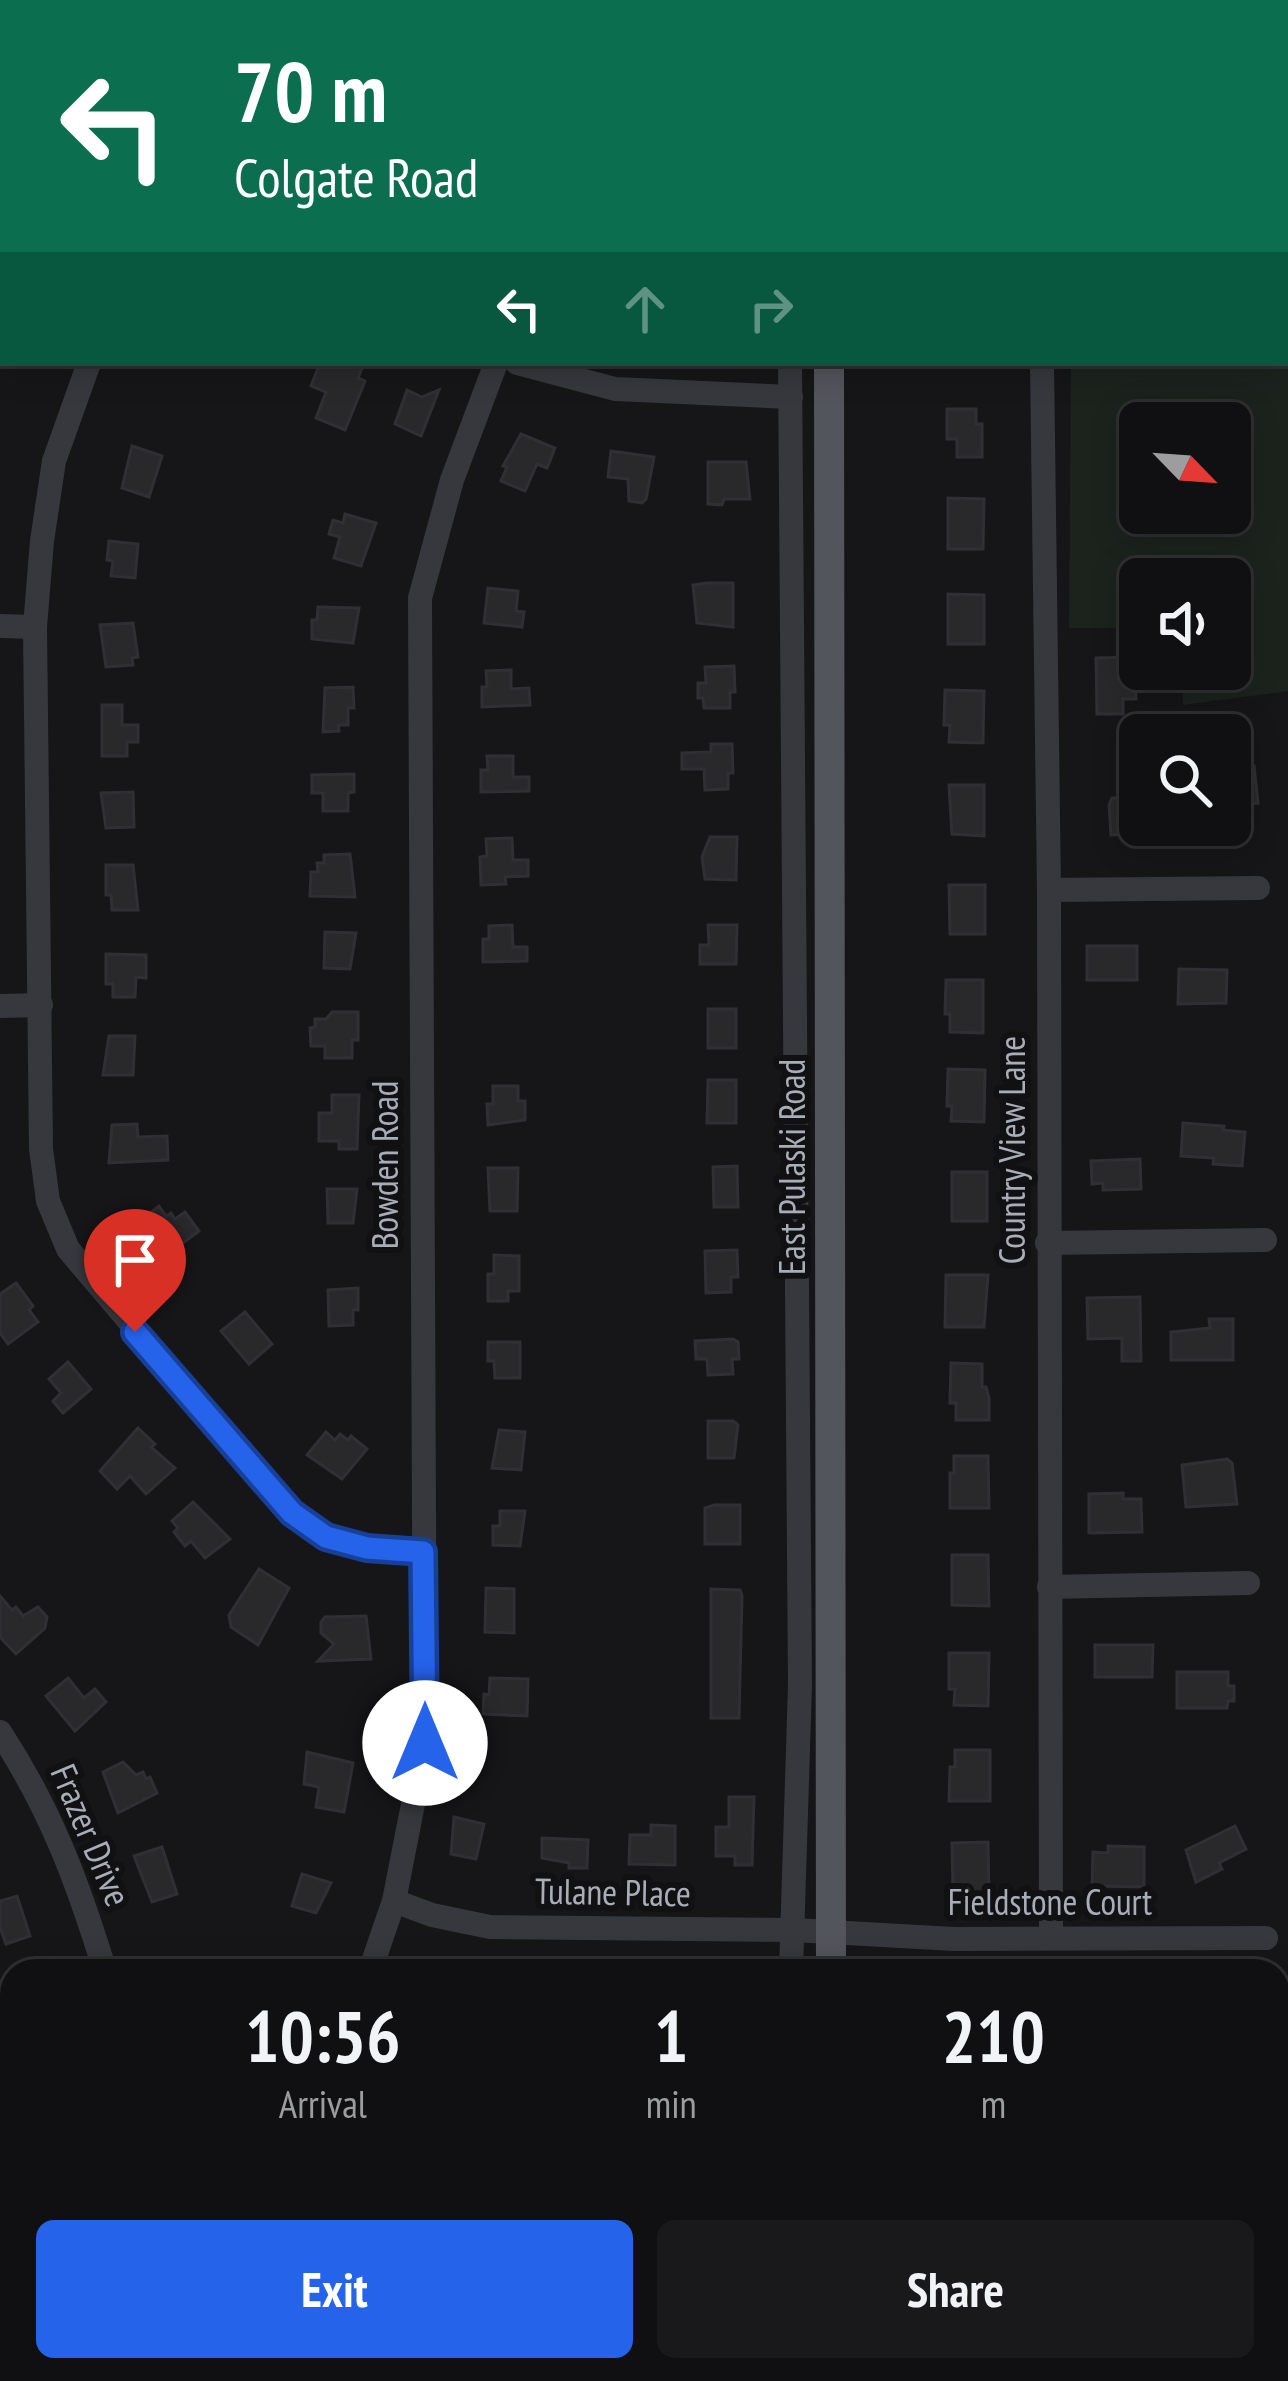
<!DOCTYPE html>
<style>
:root{--surface:#101012;--page:#19191b;--text:#f1f3f6;--muted:#9c9d9f;--line:#303032;--accent:#2563eb}
body{margin:0;font-family:"PT Sans Narrow",sans-serif;background:var(--page);color:var(--text);height:100vh;display:flex;flex-direction:column;font-size:45px;white-space:nowrap}
*{box-sizing:border-box;margin:0}
p{font-size:39px;color:var(--muted)}
.icon{flex:none;width:66px;height:66px;fill:none;stroke:currentColor;stroke-width:2;stroke-linecap:round;stroke-linejoin:round}
.map{position:relative;flex:1;overflow:hidden}
.side{position:absolute;left:0px;top:1959px;width:1290px;height:423px;display:flex;flex-direction:column;background:var(--surface);border-radius:36px 36px 0 0;box-shadow:0 6px 30px #0003,0 0 0 3px var(--line)}
.side>*{flex:none}
.top-card{position:absolute;left:0px;top:0px;width:1290px;height:366px;box-shadow:0 6px 30px #0003,0 0 0 3px var(--line);background:#0b6e4f;color:#fff;overflow:hidden}
.needle{width:78px;rotate:115deg}
.tools{position:absolute;left:1119px;top:402px;display:grid;gap:24px}
.tools a{display:grid;place-items:center;width:132px;height:132px;border-radius:18px;background:var(--surface);box-shadow:0 6px 30px #0003,0 0 0 3px var(--line);font-size:60px}
.pin{position:absolute;display:grid;place-items:center;width:102px;height:102px;color:#fff;margin:-123px -51px;border-radius:50% 50% 50% 0;rotate:-45deg;box-shadow:0 0 12px #0007}
.pin .icon{rotate:45deg}
.me{position:absolute;width:132px;margin:-66px;rotate:0deg;stroke-linejoin:round;filter:drop-shadow(0 0 9px #0008)}
.turn{display:flex;align-items:center;gap:42px;height:252px;padding:0 36px;font-size:54px}
.turn .icon{width:156px;height:156px;stroke-width:2.5}
.turn b{display:block;font-size:84px;line-height:102px}
.lanes{display:flex;align-items:center;height:114px;padding:0 36px;background:#0003;justify-content:center;gap:60px;direction:ltr}
.lanes .off{opacity:.35}
.eta{display:flex;justify-content:space-evenly;align-items:center;height:204px;text-align:center}
.eta b{font-size:72px;font-weight:800;line-height:84px}
.button{display:flex;gap:24px;margin-top:auto;padding:24px 36px}
.button a{flex:1;height:138px;border-radius:18px;background:var(--accent);color:#fff;font-size:48px;font-weight:800;line-height:138px;text-align:center}
.button a+a{background:var(--page);color:var(--text)}
.map>svg:first-child{display:block}
.green{fill:#1c231d;fill-rule:evenodd}
.building{fill:#29292c;stroke:#303034;stroke-width:3}
.lines{fill:none;stroke-linecap:round;stroke-linejoin:round}
.path{stroke:#3d3f44;stroke-width:3;stroke-dasharray:6 9;stroke-linecap:butt}
.minor{stroke:#37383d;stroke-width:24}
.major{stroke:#53555c;stroke-width:30}
.route-casing{stroke:#184099;stroke-width:30}
.route{stroke:#2563eb;stroke-width:21}
.labels{text-anchor:middle;stroke-width:12;stroke-linejoin:round;paint-order:stroke}
.street-label{font-size:36px;fill:#a8adb8;stroke:#111113}
</style>
<div class="map">
<svg width="1288" height="2381" viewBox="0 0 1288 2381">
<rect width="100%" height="100%" fill="#161618"/>
<!-- green -->
<g class="green">
<path d="M1288,286V691L1183,705L1182,669H1230V579H1140V628H1069L1071,363H1287ZM1140,423H1230V513H1140Z"/>
<polygon points="1278,2118 1288,2118 1288,2381 938,2381 942,2370 1278,2370"/>
<polygon points="0,2140 12,2159 12,2370 263,2370 278,2381 0,2381"/>
</g>
<!-- building -->
<g class="building">
<polygon points="320,363 350,363 362,368 358,378 365,381 345,430 316,418 326,392 311,386"/>
<polygon points="407,390 422,397 439,390 421,436 395,424"/>
<polygon points="947,409 976,409 976,424 982,424 982,457 957,457 957,439 947,439"/>
<polygon points="521,434 555,448 547,468 537,464 525,491 501,481 507,467 503,466"/>
<polygon points="132,446 162,456 149,497 122,488"/>
<polygon points="611,451 654,457 646,499 642,503 629,501 628,479 608,477"/>
<polygon points="708,462 746,462 750,499 724,499 722,505 708,504"/>
<polygon points="948,498 984,499 983,549 948,549"/>
<polygon points="345,514 376,523 361,566 334,558 340,537 329,534 333,520 343,523"/>
<polygon points="109,541 138,544 135,578 111,576 113,561 107,560"/>
<polygon points="707,583 733,583 733,627 697,623 693,585"/>
<polygon points="488,588 518,591 516,611 524,612 522,627 484,623"/>
<polygon points="948,594 984,595 984,644 948,644"/>
<polygon points="318,607 359,608 353,643 312,639 312,620 317,620"/>
<polygon points="133,623 138,657 132,658 133,665 106,667 100,625"/>
<polygon points="1135,657 1136,699 1123,699 1123,714 1097,714 1096,658"/>
<polygon points="734,666 735,692 730,692 730,708 704,708 703,698 698,698 698,683 706,683 705,667"/>
<polygon points="511,670 511,689 529,688 530,705 482,707 482,687 487,687 486,671"/>
<polygon points="353,687 354,708 348,708 348,725 338,725 339,731 323,732 325,688"/>
<polygon points="945,690 984,691 983,743 949,742 950,725 944,725"/>
<polygon points="102,705 122,705 122,725 138,725 138,742 127,742 127,756 102,756"/>
<polygon points="711,744 732,744 733,773 728,773 728,789 705,790 704,769 682,769 682,753 711,752"/>
<polygon points="487,756 513,756 513,777 529,777 529,791 481,792 481,770 488,770"/>
<polygon points="1230,766 1254,766 1258,803 1240,804 1240,796 1230,796"/>
<polygon points="354,774 354,792 348,793 348,811 323,811 323,793 312,793 312,775"/>
<polygon points="1133,774 1134,797 1140,796 1140,834 1111,835 1109,805 1112,798 1122,798"/>
<polygon points="949,785 984,785 984,836 952,834"/>
<polygon points="133,792 134,827 106,828 101,793"/>
<polygon points="710,837 737,837 736,880 705,879 702,857"/>
<polygon points="512,838 513,860 528,860 528,876 505,877 506,884 481,885 480,857 487,856 486,839"/>
<polygon points="350,854 355,897 310,896 311,872 318,872 317,863 324,863 324,855"/>
<polygon points="106,865 133,865 138,910 112,910 111,895 106,895"/>
<polygon points="949,885 985,885 985,934 950,934"/>
<polygon points="512,925 513,947 527,947 527,961 483,962 483,939 489,939 489,926"/>
<polygon points="708,925 737,925 736,964 700,964 700,945 709,945"/>
<polygon points="325,932 356,933 350,969 324,968"/>
<rect x="1087" y="946" width="50" height="34"/>
<polygon points="106,954 146,955 146,978 136,977 135,997 113,997 113,984 106,984"/>
<polygon points="1179,969 1227,970 1226,1003 1178,1004"/>
<polygon points="946,980 983,980 983,1033 950,1032 950,1014 945,1014"/>
<rect x="708" y="1009" width="28" height="39"/>
<polygon points="332,1012 358,1012 358,1040 352,1040 352,1058 325,1058 325,1046 311,1046 310,1028 315,1027 315,1019 326,1019"/>
<polygon points="109,1036 135,1036 133,1075 103,1075"/>
<polygon points="948,1069 985,1070 984,1122 951,1121 952,1106 947,1106"/>
<polygon points="708,1080 736,1080 736,1123 707,1123"/>
<polygon points="493,1086 518,1086 518,1101 525,1101 525,1120 488,1125 487,1104 493,1104"/>
<polygon points="332,1095 359,1095 357,1149 339,1149 339,1141 319,1141 319,1113 332,1113"/>
<polygon points="1183,1123 1224,1126 1223,1130 1245,1132 1242,1166 1213,1164 1214,1158 1181,1156"/>
<polygon points="137,1124 138,1137 167,1136 168,1160 109,1163 112,1125"/>
<polygon points="1140,1159 1141,1189 1103,1190 1103,1183 1092,1184 1091,1161"/>
<polygon points="737,1166 738,1207 714,1207 713,1167"/>
<polygon points="488,1168 518,1168 517,1211 490,1211"/>
<rect x="952" y="1172" width="35" height="49"/>
<polygon points="327,1189 357,1189 353,1223 328,1223"/>
<polygon points="159,1206 166,1216 171,1213 175,1219 185,1212 199,1231 160,1260 136,1223"/>
<polygon points="737,1250 738,1277 731,1277 731,1292 706,1293 705,1251"/>
<polygon points="494,1255 519,1256 519,1291 508,1291 508,1301 488,1301 488,1274 494,1274"/>
<polygon points="946,1275 988,1275 984,1327 945,1327"/>
<polygon points="16,1283 33,1306 29,1310 38,1322 8,1344 0,1333 0,1294"/>
<polygon points="358,1288 358,1310 353,1310 353,1325 329,1326 328,1290"/>
<polygon points="1140,1297 1141,1361 1122,1361 1122,1338 1088,1339 1087,1298"/>
<polygon points="245,1312 272,1344 249,1364 221,1331"/>
<polygon points="1209,1319 1233,1319 1233,1360 1171,1360 1171,1332 1210,1328"/>
<polygon points="733,1339 738,1342 739,1359 732,1359 733,1374 708,1375 707,1359 696,1359 695,1341"/>
<polygon points="488,1342 520,1342 520,1378 495,1378 494,1361 488,1361"/>
<polygon points="68,1362 91,1389 63,1413 53,1401 61,1393 49,1379"/>
<polygon points="951,1363 982,1364 982,1387 986,1387 989,1398 989,1420 956,1420 956,1403 950,1403"/>
<polygon points="708,1421 733,1421 738,1425 734,1458 708,1458"/>
<polygon points="138,1428 155,1444 151,1447 175,1468 146,1494 130,1476 117,1489 100,1471"/>
<polygon points="499,1430 525,1432 521,1470 492,1468"/>
<polygon points="326,1432 335,1440 340,1434 348,1440 351,1436 367,1449 342,1479 307,1455"/>
<polygon points="954,1456 988,1456 989,1508 950,1508 950,1473 954,1473"/>
<polygon points="1227,1459 1232,1463 1237,1504 1186,1507 1182,1465"/>
<polygon points="1123,1493 1123,1499 1141,1499 1142,1532 1089,1533 1089,1494"/>
<polygon points="193,1502 230,1539 205,1558 191,1541 185,1546 174,1532 178,1528 172,1521"/>
<polygon points="714,1505 740,1505 740,1544 705,1544 705,1508"/>
<polygon points="500,1511 525,1511 520,1546 493,1545 493,1526 500,1526"/>
<polygon points="952,1555 988,1555 989,1606 952,1605"/>
<polygon points="259,1569 289,1588 258,1645 231,1627 229,1615"/>
<polygon points="486,1588 514,1589 514,1633 485,1632"/>
<polygon points="711,1589 740,1590 742,1596 739,1718 711,1718"/>
<polygon points="0,1596 12,1610 16,1607 23,1616 38,1607 47,1617 45,1628 16,1654 0,1637"/>
<polygon points="366,1616 371,1659 318,1661 334,1644 321,1633 321,1622 325,1617"/>
<polygon points="1095,1645 1153,1645 1152,1677 1095,1677"/>
<polygon points="949,1653 989,1653 988,1706 954,1705 955,1689 949,1689"/>
<polygon points="1177,1672 1228,1672 1228,1686 1234,1686 1234,1701 1228,1701 1227,1708 1177,1708"/>
<polygon points="68,1678 84,1698 95,1689 106,1702 75,1731 46,1696"/>
<polygon points="490,1678 528,1679 527,1716 483,1714 484,1694 489,1695"/>
<polygon points="955,1750 990,1750 990,1801 949,1801 950,1767 955,1767"/>
<polygon points="307,1752 353,1763 344,1812 316,1807 319,1787 304,1784"/>
<polygon points="123,1762 136,1775 143,1772 146,1779 150,1777 157,1793 118,1813 103,1772"/>
<polygon points="729,1797 754,1797 752,1865 735,1865 735,1856 716,1856 716,1827 729,1827"/>
<polygon points="454,1817 484,1824 476,1859 451,1854"/>
<polygon points="651,1825 675,1826 675,1865 629,1864 630,1835 651,1835"/>
<polygon points="1235,1826 1246,1849 1219,1863 1222,1869 1196,1882 1186,1850"/>
<polygon points="542,1838 588,1840 587,1868 569,1868 569,1863 542,1858"/>
<polygon points="988,1842 989,1894 953,1895 952,1843"/>
<polygon points="1108,1846 1144,1847 1144,1887 1092,1886 1093,1852 1108,1853"/>
<polygon points="162,1847 177,1894 152,1902 134,1856"/>
<polygon points="302,1874 331,1883 316,1913 292,1906"/>
<polygon points="17,1896 30,1936 6,1944 0,1927 0,1901"/>
</g>
<g class="lines">
<!-- path -->
<g class="path">
<polyline points="0,2346 12,2361"/>
<polyline points="26,2370 45,2381"/>
</g>
<!-- minor -->
<g class="minor">
<polyline points="651,0 661,3"/>
<polyline points="1126,0 1130,3"/>
<polyline points="1157,0 1161,3"/>
<polyline points="788,3 788,0"/>
<polyline points="1287,97 1288,98"/>
<polyline points="0,160 3,162"/>
<polyline points="1287,172 1288,173"/>
<polyline points="1287,267 1288,268"/>
<path d="M89,363L54,461L42,541L35,627L41,1149L48,1201L68,1249L292,1513C342,1548 365,1548 423,1553"/>
<polyline points="517,363 615,389 791,397"/>
<polyline points="790,363 800,1685 791,1971"/>
<polyline points="1042,363 1049,890 1051,1937"/>
<polyline points="0,626 35,627"/>
<polyline points="1049,890 1258,888"/>
<polyline points="0,1006 41,1005"/>
<polyline points="1047,1243 1265,1240"/>
<polyline points="1049,1587 1248,1583"/>
<path d="M0,1732C51,1810 78,1883 105,1971"/>
<polyline points="394,1901 432,1915 490,1927 794,1930 954,1939 1266,1938"/>
<polyline points="370,1971 394,1901 425,1743 420,598 452,480 496,363"/>
<polyline points="598,2370 617,2381"/>
<polyline points="737,2381 739,2370"/>
</g>
<!-- major -->
<g class="major">
<polyline points="826,0 826,3"/>
<polyline points="829,363 831,1971"/>
<polyline points="783,2381 784,2370"/>
</g>
</g>
<g class="lines">
<!-- route casing -->
<g class="route-casing">
<polyline id="route" points="135,1332 292,1513 326,1537 367,1548 423,1552 425,1743"/>
</g>
<!-- route -->
<use href="#route" class="route"/>
</g>
<g class="labels">
<!-- street labels -->
<g class="street-label">
<text transform="translate(1012 1150) rotate(-90)" y="13">Country View Lane</text>
<text transform="translate(385 1165) rotate(-90)" y="13">Bowden Road</text>
<text transform="translate(792 1167) rotate(-90)" y="13">East Pulaski Road</text>
<text transform="translate(91 1835) rotate(67)" y="13">Frazer Drive</text>
<text transform="translate(613 1892) rotate(1)" y="13">Tulane Place</text>
<text x="1050" y="1915">Fieldstone Court</text>
</g>
</g>
</svg>
<div class="tools">
<a><svg class="needle" viewBox="-14 -14 28 28"><path d="M0-13l5 13h-10z" fill="#e53935"/><path d="M0 13l5-13h-10z" fill="#9c9d9f"/></svg></a>
<a><svg class="icon" aria-label="sound" viewBox="0 0 24 24"><path d="M4 9h4l5-4v14l-5-4H4zM17 9q2 3 0 6"/></svg></a>
<a><svg class="icon" aria-label="search" viewBox="0 0 24 24"><circle cx="10" cy="10" r="6"/><path d="M15 15l6 6"/></svg></a>
</div>
<div class="pin" style="left:135px;top:1332px;background:#d93025"><svg class="icon" aria-label="arrive" viewBox="0 0 24 24"><path d="M6 21V4h12l-3 4 3 4H6"/></svg></div>
<svg class="me" style="left:425px;top:1743px" viewBox="-20 -20 40 40"><circle r="19" fill="#fff"/><path d="M0-13L10 11 0 6-10 11z" fill="#2563eb"/></svg>
<div class="top-card">
<div class="turn"><svg class="icon" aria-label="left" viewBox="0 0 24 24"><path d="M17 20v-9H6M10 6l-5 5 5 5"/></svg><div><b>70 m</b>Colgate Road</div></div>
<div class="lanes"><svg class="icon" aria-label="left" viewBox="0 0 24 24"><path d="M17 20v-9H6M10 6l-5 5 5 5"/></svg><svg class="icon off" aria-label="ahead" viewBox="0 0 24 24"><path d="M12 20V5M6 11l6-6 6 6"/></svg><svg class="icon off" aria-label="right" viewBox="0 0 24 24"><path d="M7 20v-9h11M14 6l5 5-5 5"/></svg></div>
</div>
<section class="side">
<div class="eta">
<div><b>10:56</b><p>Arrival</p></div>
<div><b>1</b><p>min</p></div>
<div><b>210</b><p>m</p></div>
</div>
<div class="button"><a>Exit</a><a>Share</a></div>
</section>
</div>
